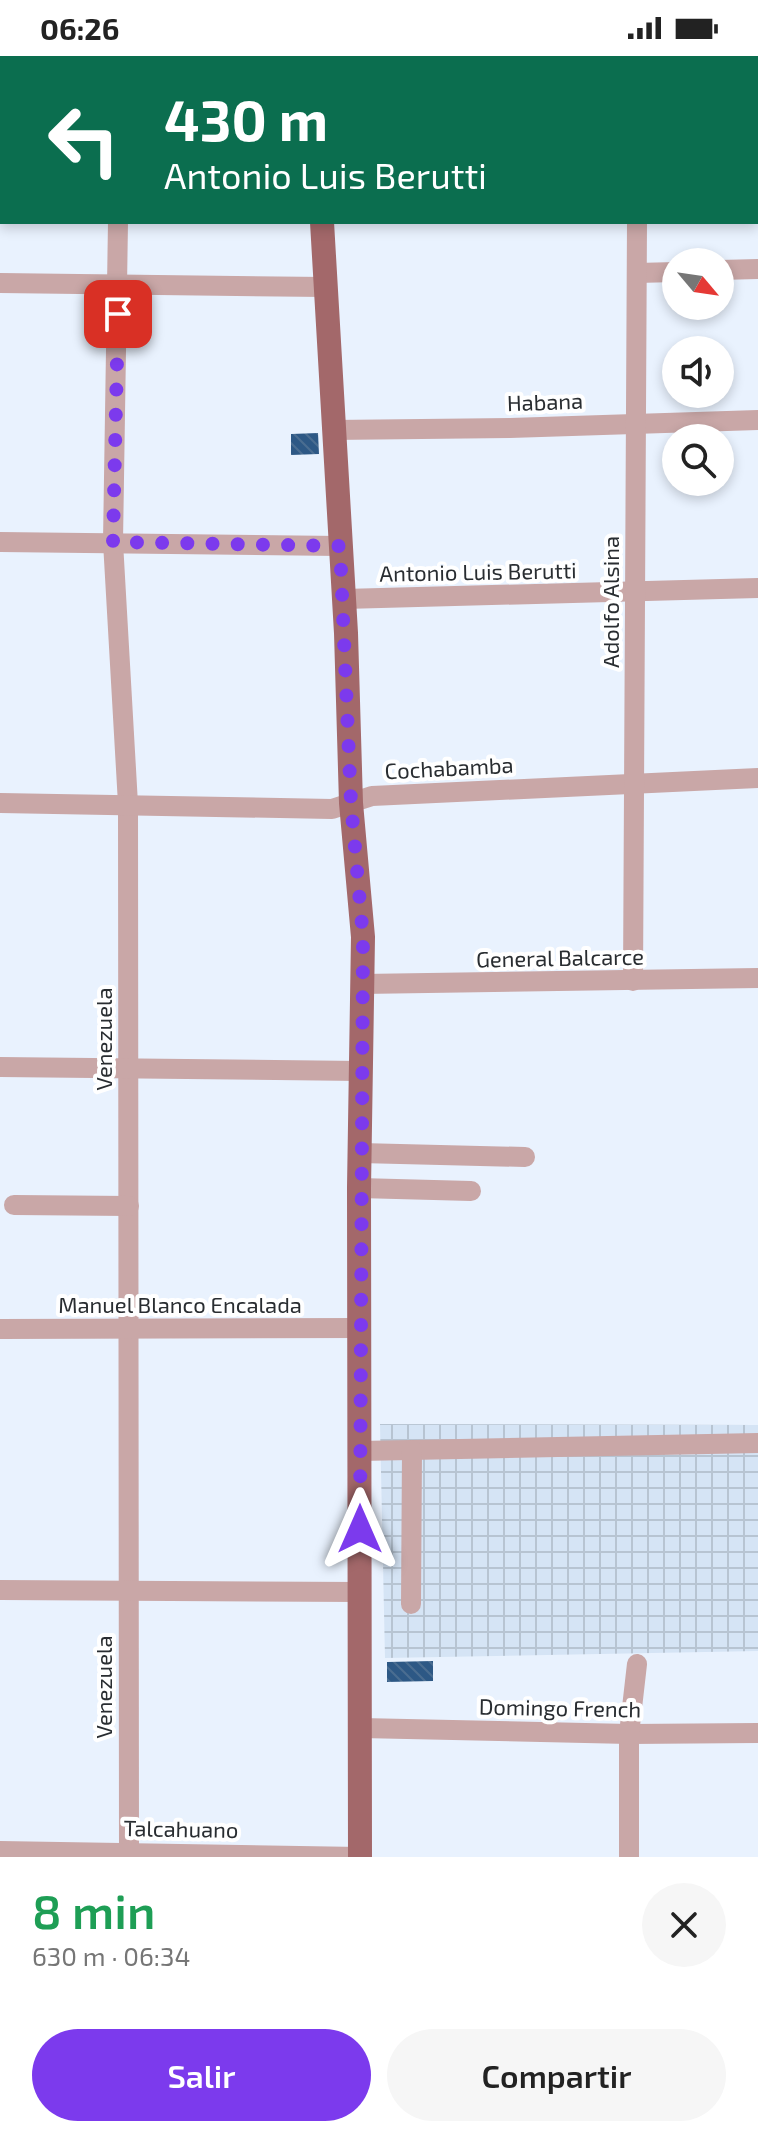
<!DOCTYPE html>
<html lang="es">
<meta charset="utf-8">
<style>
:root{--surface:#fff;--page:#f6f6f6;--text:#222;--muted:#767676;--accent:#7c3aed}
body{margin:0;font-family:"Exo 2",sans-serif;background:var(--page);color:var(--text);height:100vh;display:flex;flex-direction:column;font-size:30px;white-space:nowrap}
*{box-sizing:border-box;margin:0}
p{font-size:26px;color:var(--muted)}
.icon{flex:none;width:44px;height:44px;fill:none;stroke:currentColor;stroke-width:2;stroke-linecap:round;stroke-linejoin:round}
.map{position:relative;height:1801px;overflow:hidden}
.panel{display:flex;flex-direction:column;background:var(--surface);flex:1}
.panel>*{flex:none}
.hud{position:absolute;left:0px;top:0px;width:758px;height:168px;box-shadow:0 4px 12px #0003;background:#0b6e4f;color:#fff;overflow:hidden}
.needle{width:52px;rotate:119deg}
.fabs{position:absolute;left:662px;top:192px;display:grid;gap:16px}
.fabs a{display:grid;place-items:center;width:72px;height:72px;border-radius:50%;background:var(--surface);box-shadow:0 4px 12px #0003;font-size:40px}
.pin{position:absolute;display:grid;place-items:center;width:68px;height:68px;color:#fff;margin:-34px;border-radius:16px;box-shadow:0 4px 12px #0006}
.me{position:absolute;width:88px;margin:-44px;rotate:0deg;stroke-linejoin:round;filter:drop-shadow(0 0 6px #0008)}
.turn{display:flex;align-items:center;gap:28px;height:168px;padding:0 32px;font-size:36px}
.turn .icon{width:104px;height:104px;stroke-width:2.5}
.turn b{display:block;font-size:56px;line-height:68px}
.round{display:grid;place-items:center;flex:none;width:84px;height:84px;border-radius:42px;background:var(--page)}
.summary{display:flex;align-items:center;justify-content:space-between;height:136px;padding:0 32px}
h1{font-size:48px;font-weight:600;line-height:60px;color:#1e9e55}
.button{display:flex;gap:16px;margin-top:auto;padding:16px 32px}
.button a{flex:1;height:92px;border-radius:48px;background:var(--accent);color:#fff;font-size:32px;font-weight:600;line-height:92px;text-align:center}
.button a+a{background:var(--page);color:var(--text)}
.status{display:flex;justify-content:space-between;align-items:center;height:56px;padding:0 40px;background:var(--surface);direction:ltr}
.status svg{height:22px;fill:currentColor}
.map>svg:first-child{display:block}
.industrial{fill:url(#industrial-grid)}
.building{fill:url(#building-back-hatch)}
.lines{fill:none;stroke-linecap:round;stroke-linejoin:round}
.minor{stroke:#c9a7a7;stroke-width:20}
.major{stroke:#a3686a;stroke-width:24}
.route{stroke:#7c3aed;stroke-width:14;stroke-dasharray:0 25.2}
.labels{text-anchor:middle;stroke-width:8;stroke-linejoin:round;paint-order:stroke}
.street-label{font-size:22px;fill:#292d31;stroke:#fff}
</style>
<div class="status"><b>06:26</b><svg viewBox="0 0 49 12"><path d="M0 12V9h3v3zM5 12V6h3v6zM10 12V3h3v9zM15 12V0h3v12zM26 1h20v11H26zM47 4h2v5h-2z"/></svg></div>
<div class="map">
<svg width="758" height="1801" viewBox="0 0 758 1801">
<defs>
<pattern id="industrial-grid" width="8" height="8" patternUnits="userSpaceOnUse" patternTransform="scale(2)"><rect width="8" height="8" fill="#d5e4f5"/><path d="M0 4h8M4 0v8" fill="none" stroke="#b7c4d2"/></pattern>
<pattern id="building-back-hatch" width="6" height="6" patternUnits="userSpaceOnUse" patternTransform="scale(2)"><rect width="6" height="6" fill="#2d5885"/><path d="M-1 5l2 2M0 0l6 6M5-1l2 2" fill="none" stroke="#4a6d91"/></pattern>
</defs>
<rect width="100%" height="100%" fill="#e9f2fe"/>
<!-- industrial -->
<polygon class="industrial" points="380,1368 758,1369 758,1595 385,1602"/>
<!-- building -->
<g class="building">
<polygon points="318,377 319,398 291,399 291,378"/>
<polygon points="433,1605 433,1625 387,1626 387,1606"/>
</g>
<g class="lines">
<!-- minor -->
<g class="minor">
<polyline points="637,0 637,2"/>
<polyline points="118,2 118,0"/>
<polyline points="118,166 113,486 128,748 129,1801"/>
<polyline points="720,214 758,213"/>
<polyline points="637,217 676,216"/>
<polyline points="0,227 325,231"/>
<polyline points="333,374 510,372 758,364"/>
<polyline points="0,486 340,490"/>
<polyline points="344,543 758,532"/>
<polyline points="0,747 332,753 372,740 758,722"/>
<polyline points="633,925 637,166"/>
<polyline points="362,928 758,922"/>
<polyline points="0,1011 360,1015"/>
<polyline points="360,1097 525,1101"/>
<polyline points="359,1132 471,1135"/>
<polyline points="14,1149 129,1150"/>
<polyline points="0,1273 360,1272"/>
<polyline points="360,1395 758,1387"/>
<polyline points="0,1534 359,1536"/>
<polyline points="411,1548 412,1394"/>
<polyline points="361,1672 629,1678 758,1677"/>
<polyline points="0,1795 360,1801"/>
<polyline points="629,1801 629,1678 637,1608"/>
</g>
<!-- major -->
<g class="major">
<polyline points="314,0 314,2"/>
<polyline points="322,166 346,577 351,747 363,881 359,1132 360,1801"/>
</g>
</g>
<g class="lines">
<!-- route -->
<polyline class="route" points="118,258 113,486 340,490 351,747 363,881 360,1473"/>
</g>
<g class="labels">
<!-- street labels -->
<g class="street-label">
<text transform="translate(545 346) rotate(-2)" y="8">Habana</text>
<text transform="translate(478 516) rotate(-1)" y="8">Antonio Luis Berutti</text>
<text transform="translate(611 546) rotate(-90)" y="8">Adolfo Alsina</text>
<text transform="translate(449 712) rotate(-3)" y="8">Cochabamba</text>
<text transform="translate(560 902) rotate(-1)" y="8">General Balcarce</text>
<text transform="translate(104 983) rotate(-90)" y="8">Venezuela</text>
<text x="180" y="1257">Manuel Blanco Encalada</text>
<text transform="translate(104 1631) rotate(-90)" y="8">Venezuela</text>
<text transform="translate(560 1652) rotate(1)" y="8">Domingo French</text>
<text transform="translate(181 1773) rotate(1)" y="8">Talcahuano</text>
</g>
</g>
</svg>
<div class="fabs">
<a><svg class="needle" viewBox="-14 -14 28 28"><path d="M0-13l5 13h-10z" fill="#e53935"/><path d="M0 13l5-13h-10z" fill="#767676"/></svg></a>
<a><svg class="icon" aria-label="sound" viewBox="0 0 24 24"><path d="M4 9h4l5-4v14l-5-4H4zM17 9q2 3 0 6"/></svg></a>
<a><svg class="icon" aria-label="search" viewBox="0 0 24 24"><circle cx="10" cy="10" r="6"/><path d="M15 15l6 6"/></svg></a>
</div>
<div class="pin" style="left:118px;top:258px;background:#d93025"><svg class="icon" aria-label="arrive" viewBox="0 0 24 24"><path d="M6 21V4h12l-3 4 3 4H6"/></svg></div>
<svg class="me" style="left:360px;top:1473px" viewBox="-20 -20 40 40"><path d="M0-17L14 15 0 8-14 15z" fill="#7c3aed" stroke="#fff" stroke-width="4"/></svg>
<div class="hud">
<div class="turn"><svg class="icon" aria-label="left" viewBox="0 0 24 24"><path d="M17 20v-9H6M10 6l-5 5 5 5"/></svg><div><b>430 m</b>Antonio Luis Berutti</div></div>
</div>
</div>
<section class="panel">
<div class="summary"><div><h1>8 min</h1><p>630 m · 06:34</p></div><a class="round"><svg class="icon" aria-label="close" viewBox="0 0 24 24"><path d="M6 6l12 12M18 6L6 18"/></svg></a></div>
<div class="button"><a>Salir</a><a>Compartir</a></div>
</section>
